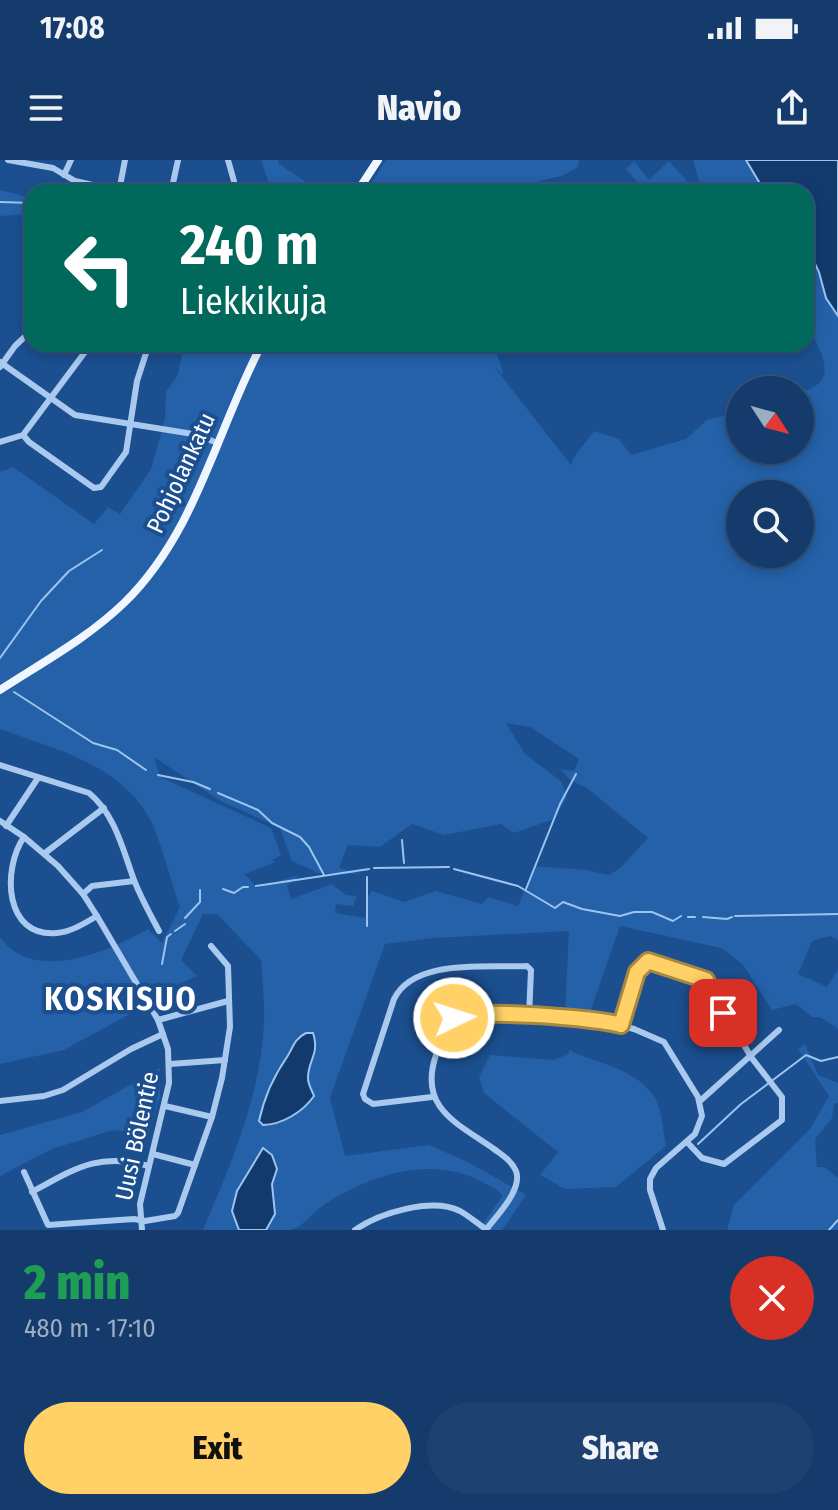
<!DOCTYPE html>
<meta charset="utf-8">
<style>
:root{--surface:#143b6b;--page:#1d4271;--text:#f1f3f6;--muted:#9dadc1;--line:#33557e;--accent:#ffd166}
body{margin:0;font-family:"Fira Sans Condensed",sans-serif;background:var(--page);color:var(--text);height:100vh;display:flex;flex-direction:column;font-size:30px;white-space:nowrap}
*{box-sizing:border-box;margin:0}
p{font-size:26px;color:var(--muted)}
.icon{flex:none;width:44px;height:44px;fill:none;stroke:currentColor;stroke-width:2;stroke-linecap:round;stroke-linejoin:round}
.map{position:relative;height:1070px;overflow:hidden}
.panel{display:flex;flex-direction:column;background:var(--surface);flex:1}
.panel>*{flex:none}
.hud{position:absolute;left:24px;top:24px;width:790px;height:168px;border-radius:24px;box-shadow:0 4px 12px #0003,0 0 0 2px var(--line);background:#00695c;color:#fff;overflow:hidden}
.needle{width:52px;rotate:126deg}
.fabs{position:absolute;left:726px;top:216px;display:grid;gap:16px}
.fabs a{display:grid;place-items:center;width:88px;height:88px;border-radius:50%;background:var(--surface);box-shadow:0 4px 12px #0003,0 0 0 2px var(--line);font-size:40px}
.pin{position:absolute;display:grid;place-items:center;width:68px;height:68px;color:#fff;margin:-34px;border-radius:16px;box-shadow:0 4px 12px #0006}
.me{position:absolute;width:88px;margin:-44px;rotate:86deg;stroke-linejoin:round;filter:drop-shadow(0 0 6px #0008)}
.turn{display:flex;align-items:center;gap:28px;height:168px;padding:0 24px;font-size:36px}
.turn .icon{width:104px;height:104px;stroke-width:2.5}
.turn b{display:block;font-size:56px;line-height:68px}
.round{display:grid;place-items:center;flex:none;width:84px;height:84px;border-radius:42px;background:var(--page)}
.head{display:flex;align-items:center;justify-content:space-between;height:136px;padding:0 24px}
h1{font-size:48px;font-weight:800;line-height:60px;color:#1e9e55}
.button{display:flex;gap:16px;margin-top:auto;padding:16px 24px}
.button a{flex:1;height:92px;border-radius:48px;background:var(--accent);color:#111;font-size:32px;font-weight:800;line-height:92px;text-align:center}
.button a+a{background:var(--page);color:var(--text)}
.status{display:flex;justify-content:space-between;align-items:center;height:56px;padding:0 40px;background:var(--surface);direction:ltr}
.status svg{height:22px;fill:currentColor}
header{display:flex;justify-content:space-between;align-items:center;height:104px;padding:0 24px;background:var(--surface);font-size:36px;font-weight:800}
.map>svg:first-child{display:block}
.green{fill:#2461a8;fill-rule:evenodd}
.water{fill:#123a6d;stroke:#9cc4f0;stroke-width:2}
.lines{fill:none;stroke-linecap:round;stroke-linejoin:round}
.stream{stroke:#9cc4f0;stroke-width:2}
.minor{stroke:#a9c9ee;stroke-width:6}
.major{stroke:#f0f6ff;stroke-width:8}
.route-casing{stroke:#a68842;stroke-width:20}
.route{stroke:#ffd166;stroke-width:14}
.labels{text-anchor:middle;stroke-width:8;stroke-linejoin:round;paint-order:stroke}
.street-label{font-size:24px;fill:#fff;stroke:#1b4f8f}
.district-label{font-size:32px;font-weight:bold;letter-spacing:2px;fill:#fff;stroke:#1b4f8f}
</style>
<div class="status"><b>17:08</b><svg viewBox="0 0 49 12"><path d="M0 12V9h3v3zM5 12V6h3v6zM10 12V3h3v9zM15 12V0h3v12zM26 1h20v11H26zM47 4h2v5h-2z"/></svg></div>
<header><svg class="icon" aria-label="menu" viewBox="0 0 24 24"><path d="M4 6h16M4 12h16M4 18h16"/></svg>Navio<svg class="icon" aria-label="share" viewBox="0 0 24 24"><path d="M12 15V3M7 8l5-5 5 5M5 13v7h14v-7"/></svg></header>
<div class="map">
<svg width="838" height="1070" viewBox="0 0 838 1070">
<rect width="100%" height="100%" fill="#1b4f8f"/>
<!-- green -->
<g class="green">
<polygon points="261,0 278,0 279,4 321,32 272,32"/>
<polygon points="386,0 579,0 578,7 564,15 517,27 518,32 366,32"/>
<polygon points="693,0 746,0 765,32 702,32"/>
<polygon points="634,1 649,20 669,1 693,28 692,32 645,32 626,9"/>
<polygon points="0,30 32,38 32,75 27,54 0,56"/>
<path d="M806,85L819,112L826,138L838,156V780L830,776L812,781L798,814L827,827L838,809V869L820,857H812L796,844L772,850L743,805L721,788L620,766L590,852L565,851L569,771L434,778L385,784L330,938L345,996L429,985L468,1002L526,1035L502,1070H479L503,1035C447,991 381,1009 325,1044C314,1051 303,1067 291,1070C284,1070 273,1070 266,1070L275,1054L272,1024L276,1015L263,988L237,1031L232,1051L239,1070H203C231,1004 261,935 264,862C265,842 262,820 261,800L217,754H203L181,800L197,816L138,842L141,848L64,890L0,904V777C33,824 108,792 148,769L162,783L180,747C171,722 160,676 147,654C115,602 53,589 0,569V312L13,307L94,364L108,347L120,354L151,309L165,259L166,232L178,215L184,184H502L497,194L503,212L502,214L493,205L571,305L574,297L594,271L619,279L631,295L686,279L707,260L740,252V290H800V233C806,230 813,228 818,224C836,210 813,178 806,162L816,158L806,129L808,120L806,116ZM740,334H800V394H740ZM506,563L530,567L579,599L574,611L560,609L570,620L587,628L648,678L620,708L609,715L586,710L535,706L518,746L488,737L482,744L436,731L404,742L372,731L368,736L367,758L335,753L336,744L353,746L357,736L346,735L332,724L291,739L287,726L299,715L257,728L245,714L276,702L272,700L281,695L271,668L160,617L154,597L221,641L280,668L292,701L318,713L361,714L339,708L348,685L380,687L412,664L444,675L501,664L514,673L554,659L567,637L561,621L525,594ZM317,886L308,914V923L314,937C302,953 280,949 261,951C277,909 272,901 317,886Z"/>
<polygon points="805,884 818,915 838,923 838,943 834,944 832,958 815,979 817,1007 825,1007 838,1018 838,1070 727,1070 734,1045 810,969 829,936 798,889"/>
<path d="M569,890C599,905 635,907 655,938C662,950 663,972 666,986L616,1027L565,1029L540,1015L558,992L484,933L479,917L490,895L553,900L569,894Z"/>
<polygon points="160,908 160,936 148,975 113,970 52,989 0,1016 0,975 82,952"/>
</g>
<!-- water -->
<g class="water">
<polygon points="746,0 838,0 838,156 826,138 819,112 806,85 806,32 765,32"/>
<path d="M306,873H313C320,895 308,899 308,918C308,925 312,930 314,936C303,952 281,965 263,965L259,961C264,938 273,917 287,897C293,888 294,879 306,873Z"/>
<polygon points="263,988 272,995 277,1009 272,1024 275,1054 266,1070 239,1070 232,1051 237,1031"/>
</g>
<g class="lines">
<!-- stream -->
<g class="stream">
<polyline points="0,42 32,43"/>
<polyline points="0,498 41,441 69,411 102,390"/>
<polyline points="14,532 93,583 117,590 146,610"/>
<polyline points="158,615 193,622 210,629"/>
<polyline points="218,633 258,650 272,663 300,677 309,687 324,715"/>
<polyline points="402,680 404,703"/>
<polyline points="374,708 449,707"/>
<polyline points="454,709 518,726 555,748 563,742 582,749 620,756 634,752 652,752 673,761 681,756"/>
<polyline points="367,717 367,766"/>
<polyline points="256,726 369,709"/>
<polyline points="223,729 234,733 243,727 248,727"/>
<polyline points="526,729 560,644 576,614"/>
<polyline points="735,756 838,754"/>
<polyline points="688,757 695,757"/>
<polyline points="703,757 727,759 732,757"/>
<polyline points="185,758 200,742 200,730"/>
<polyline points="175,771 185,764"/>
<polyline points="162,804 167,777 171,774"/>
<polyline points="698,984 741,944 806,895 821,901 838,897"/>
<polyline points="829,1070 838,1060"/>
</g>
<!-- minor -->
<g class="minor">
<polyline points="8,0 53,8 75,21 102,27 111,32"/>
<polyline points="228,0 237,32"/>
<polyline points="64,15 71,0"/>
<polyline points="116,32 120,26 125,0"/>
<polyline points="171,32 178,0"/>
<polyline points="30,90 32,96"/>
<polyline points="0,202 75,255 193,274 218,283"/>
<polyline points="0,207 15,186 32,170"/>
<polyline points="23,275 29,282 94,328 101,327 126,292 137,221 149,184"/>
<polyline points="0,282 23,275 91,184"/>
<path d="M0,605L89,633C115,654 123,690 134,720C141,738 150,754 159,771"/>
<polyline points="0,661 24,677 58,706 83,734 97,756 158,860 168,889 169,923 140,1044 142,1070"/>
<polyline points="6,666 38,618"/>
<path d="M24,677C2,709 4,778 57,773C71,772 85,763 97,756"/>
<polyline points="45,693 104,648"/>
<polyline points="83,734 92,726 134,721"/>
<polyline points="158,860 228,841"/>
<polyline points="621,865 637,812 648,801 706,820 751,897 782,937 782,960 724,1004 702,998 687,982"/>
<polyline points="170,904 225,900"/>
<path d="M432,937L373,944L365,939L363,934L394,839C414,798 487,808 527,806L531,810L529,856"/>
<polyline points="0,941 44,936 63,930 131,889 163,874"/>
<polyline points="700,941 779,870"/>
<polyline points="165,946 212,957"/>
<polyline points="153,994 195,1005"/>
<polyline points="24,1012 48,1065 134,1059 145,1061 175,1056 178,1053 212,957 222,918 230,867 228,806 211,786"/>
<path d="M32,1032C76,1008 98,992 149,1006"/>
<path d="M355,1070C379,1053 432,1037 460,1051C469,1056 478,1064 486,1069"/>
<path d="M486,1070C496,1056 523,1030 516,1011C512,1001 502,995 494,989C457,963 418,948 436,895C441,879 445,863 461,854L594,859L634,869L664,882L698,937L702,956L695,974L656,1008L650,1019V1030L663,1070"/>
</g>
<!-- major -->
<g class="major">
<polyline points="357,32 378,0"/>
<path d="M0,530C43,502 88,478 125,442C197,371 216,271 262,184"/>
</g>
</g>
<g class="lines">
<!-- route casing -->
<g class="route-casing">
<path id="route" d="M454,858C472,848 598,858 621,865L637,812L648,801L706,820L723,853"/>
</g>
<!-- route -->
<use href="#route" class="route"/>
</g>
<g class="labels">
<!-- street labels -->
<g class="street-label">
<text transform="translate(181 313) rotate(-65)" y="8">Pohjolankatu</text>
<text transform="translate(137 976) rotate(-78)" y="8">Uusi Bölentie</text>
</g>
<!-- district labels -->
<g class="district-label">
<text x="121" y="850">KOSKISUO</text>
</g>
</g>
</svg>
<div class="fabs">
<a><svg class="needle" viewBox="-14 -14 28 28"><path d="M0-13l5 13h-10z" fill="#e53935"/><path d="M0 13l5-13h-10z" fill="#9dadc1"/></svg></a>
<a><svg class="icon" aria-label="search" viewBox="0 0 24 24"><circle cx="10" cy="10" r="6"/><path d="M15 15l6 6"/></svg></a>
</div>
<div class="pin" style="left:723px;top:853px;background:#d93025"><svg class="icon" aria-label="arrive" viewBox="0 0 24 24"><path d="M6 21V4h12l-3 4 3 4H6"/></svg></div>
<svg class="me" style="left:454px;top:858px" viewBox="-20 -20 40 40"><circle r="17" fill="#ffd166" stroke="#fff" stroke-width="3"/><path d="M0-11L8 9 0 5-8 9z" fill="#fff"/></svg>
<div class="hud">
<div class="turn"><svg class="icon" aria-label="left" viewBox="0 0 24 24"><path d="M17 20v-9H6M10 6l-5 5 5 5"/></svg><div><b>240 m</b>Liekkikuja</div></div>
</div>
</div>
<section class="panel">
<div class="head"><div><h1>2 min</h1><p>480 m · 17:10</p></div><a class="round" style="background:#d93025;color:#fff"><svg class="icon" aria-label="close" viewBox="0 0 24 24"><path d="M6 6l12 12M18 6L6 18"/></svg></a></div>
<div class="button"><a>Exit</a><a>Share</a></div>
</section>
